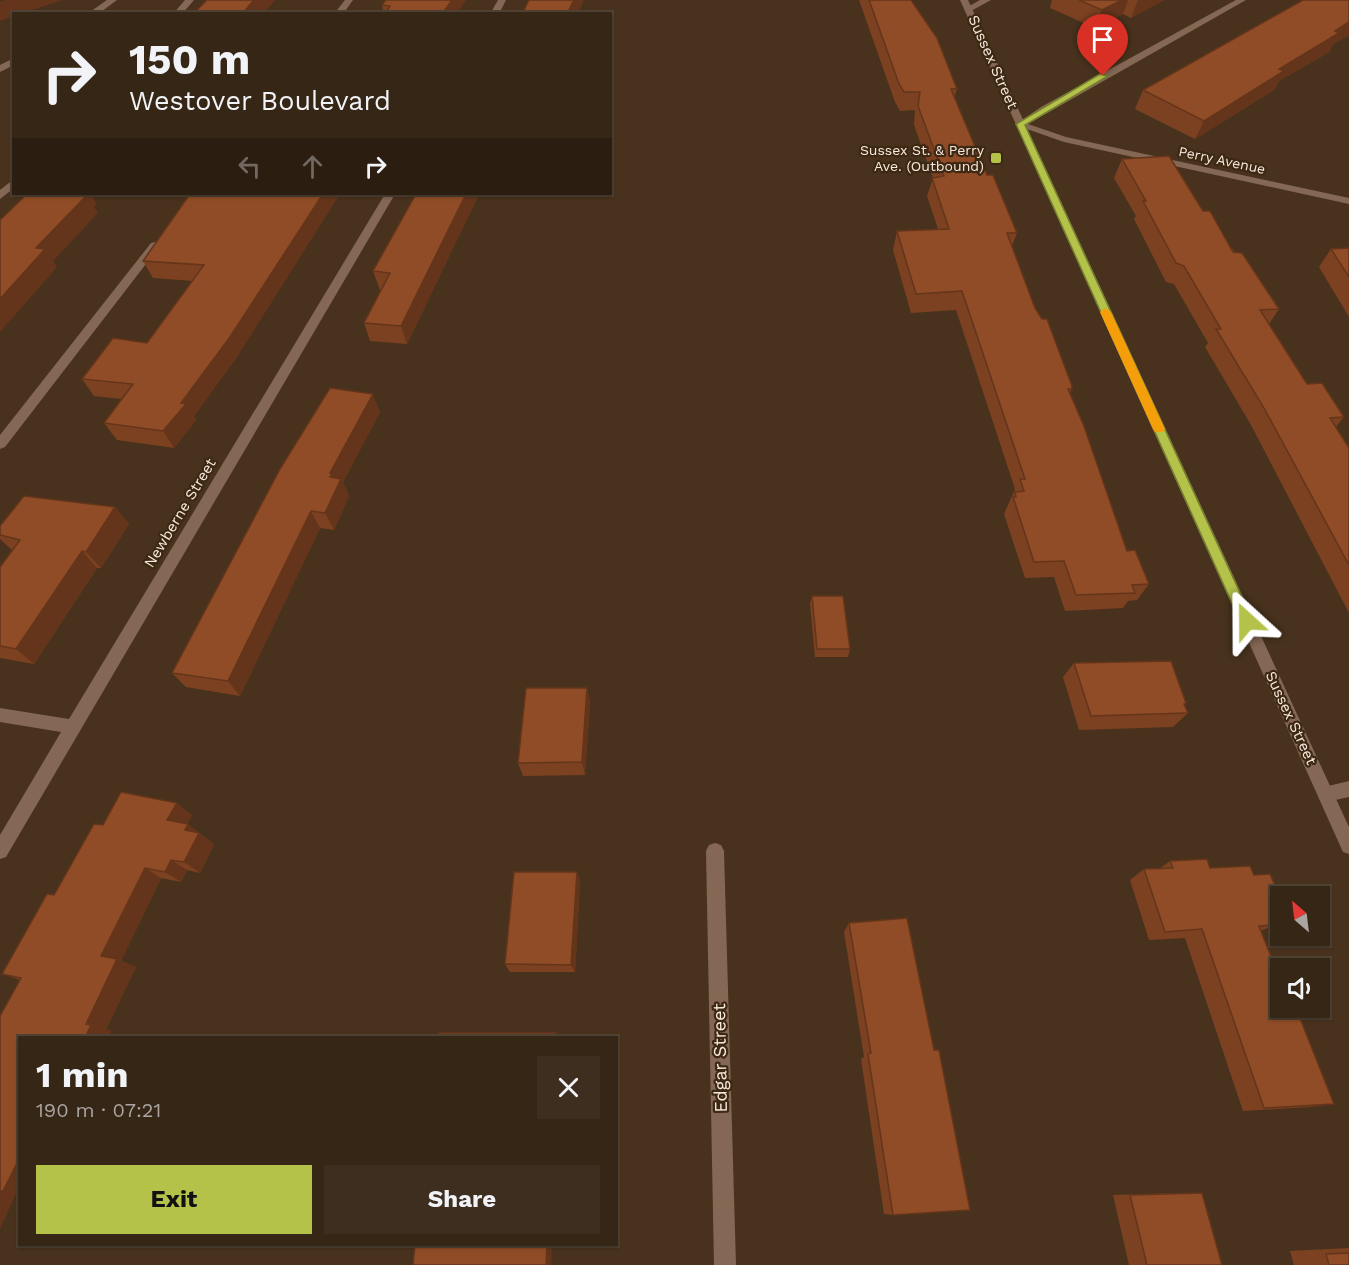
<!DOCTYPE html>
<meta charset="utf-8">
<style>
:root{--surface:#362616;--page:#3d2e1f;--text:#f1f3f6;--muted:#aaa5a1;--line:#504335;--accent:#b4c24a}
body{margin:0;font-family:"Work Sans",sans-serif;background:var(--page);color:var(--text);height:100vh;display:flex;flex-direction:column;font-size:22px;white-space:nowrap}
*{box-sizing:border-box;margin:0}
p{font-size:20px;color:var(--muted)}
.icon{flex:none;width:33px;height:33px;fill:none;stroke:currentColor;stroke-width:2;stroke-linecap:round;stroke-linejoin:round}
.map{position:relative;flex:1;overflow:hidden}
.details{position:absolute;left:18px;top:1036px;width:600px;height:210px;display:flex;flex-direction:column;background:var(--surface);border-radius:0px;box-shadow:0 2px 4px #0004,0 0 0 2px var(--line)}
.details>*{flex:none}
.guide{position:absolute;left:12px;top:12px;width:600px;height:183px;border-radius:0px;box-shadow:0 2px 4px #0004,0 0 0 2px var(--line);background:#362616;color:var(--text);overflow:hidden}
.needle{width:39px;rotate:332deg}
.tools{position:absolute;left:1270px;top:886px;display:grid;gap:12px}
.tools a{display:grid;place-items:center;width:60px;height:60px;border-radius:0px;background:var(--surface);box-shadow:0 2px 4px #0004,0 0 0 2px var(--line);font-size:30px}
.pin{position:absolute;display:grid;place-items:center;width:51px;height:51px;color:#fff;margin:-62px -26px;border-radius:50% 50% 50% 0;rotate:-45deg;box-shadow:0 0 6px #0007}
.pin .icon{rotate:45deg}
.me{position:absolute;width:66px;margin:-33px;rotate:336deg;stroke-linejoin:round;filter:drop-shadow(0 0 4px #0008)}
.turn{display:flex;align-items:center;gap:21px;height:126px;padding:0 18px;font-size:27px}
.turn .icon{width:78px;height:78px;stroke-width:2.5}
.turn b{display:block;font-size:42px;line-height:51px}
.lanes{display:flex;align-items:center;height:57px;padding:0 18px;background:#0003;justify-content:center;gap:30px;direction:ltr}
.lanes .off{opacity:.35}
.round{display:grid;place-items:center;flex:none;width:63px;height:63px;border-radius:0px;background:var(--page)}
.head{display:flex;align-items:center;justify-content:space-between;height:102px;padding:0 18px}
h1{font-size:36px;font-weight:700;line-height:45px}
.primary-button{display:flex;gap:12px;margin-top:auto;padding:12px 18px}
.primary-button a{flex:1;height:69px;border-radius:0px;background:var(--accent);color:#111;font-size:24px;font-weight:700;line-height:69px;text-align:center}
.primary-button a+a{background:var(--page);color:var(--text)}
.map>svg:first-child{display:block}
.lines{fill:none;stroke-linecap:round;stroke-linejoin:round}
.service{fill:#846755;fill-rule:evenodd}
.minor{fill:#846755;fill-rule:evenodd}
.tertiary{fill:#846755;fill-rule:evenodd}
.wall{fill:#7b4121}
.shaded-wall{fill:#64351b}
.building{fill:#8f4c26;stroke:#64351b;stroke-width:1.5}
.route{fill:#b4c24a;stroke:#757e30;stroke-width:1.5}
.slow{fill:#f59e0b}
.poi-dot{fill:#b4c24a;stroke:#3d2813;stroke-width:2}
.labels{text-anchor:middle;stroke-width:4.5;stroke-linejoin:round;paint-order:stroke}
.far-poi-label{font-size:14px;fill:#f8e9dc;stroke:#3d2813;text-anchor:end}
.far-street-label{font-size:14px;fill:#f8e9dc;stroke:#3d2813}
.street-label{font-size:15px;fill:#f8e9dc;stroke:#3d2813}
.near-street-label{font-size:18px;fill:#f8e9dc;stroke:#3d2813}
</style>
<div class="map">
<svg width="1349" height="1265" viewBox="0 0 1349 1265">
<rect width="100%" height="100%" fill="#48321d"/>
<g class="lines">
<!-- service -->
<g class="service">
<polygon points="345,0 353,0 343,14 334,14"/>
<polygon points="980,0 991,0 971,11 964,9"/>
<polygon points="155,242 159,243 159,247 5,447 0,449 0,435 151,243"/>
</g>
<!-- minor -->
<g class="minor">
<polygon points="185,0 194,0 182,14 173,14"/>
<polygon points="498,0 506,0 499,14 490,14"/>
<polygon points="1236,0 1246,0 1028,124 1066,137 1349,198 1349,204 1064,142 1015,125 1041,107"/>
<polygon points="14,179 14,188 0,199 0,190"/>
<polygon points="385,194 395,194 6,857 0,859 0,835 61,732 0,722 0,708 69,719"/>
<polygon points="1349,781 1349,797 1326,802 1320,800 1318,794 1320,788"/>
<polygon points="715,843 721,845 724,851 736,1265 714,1265 706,851 709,845"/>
</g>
<!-- tertiary -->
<g class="tertiary">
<polygon points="107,0 117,0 98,14 87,14"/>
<polygon points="960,0 968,0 1349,827 1349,854 1343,852"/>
<polygon points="14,58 14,65 0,72 0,65"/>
</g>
</g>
<!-- wall -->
<g class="wall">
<polygon points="466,0 384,14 382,5"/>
<polygon points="859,0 911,0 957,89 954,98 987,175 1017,233 1012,246 1035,308 1072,389 1070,393 1127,551 1149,584 1137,600 1128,601 1123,608 1065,611 1054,577 1025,578 1004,514 1015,489 956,310 911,313 893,250 897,231 938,229 927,196 933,178 914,125 915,110 900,111 895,102"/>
<polygon points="1052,0 1164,0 1131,18 1123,14 1095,28 1050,8"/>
<polygon points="1349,0 1349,35 1333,44 1329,52 1279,81 1274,90 1195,139 1135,109 1143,90"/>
<polygon points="1122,159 1203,211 1279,309 1269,324 1307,384 1344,417 1336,427 1349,448 1349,613 1251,425 1205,347 1208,343 1174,284 1166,282 1134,219 1136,216 1114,178"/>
<polygon points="190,194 239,354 194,416 196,420 174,448 117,440 104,423 122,399 94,396 82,379 147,343 193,281 153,278 143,261"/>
<polygon points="416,194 479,194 407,344 370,341 364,323 381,290 380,290 373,271"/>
<polygon points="1349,248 1349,317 1319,267 1331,249"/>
<polygon points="380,412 343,482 349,496 334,530 320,528 240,696 186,687 172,673"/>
<polygon points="115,507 129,524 101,568 97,568 34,664 0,658 0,567 12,550 0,539 0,526"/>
<polygon points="812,596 850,649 848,657 815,657 810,604"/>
<polygon points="1074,663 1186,703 1185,705 1188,713 1173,727 1079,730 1063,677"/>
<polygon points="587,688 590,702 585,775 523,776 518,763"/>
<polygon points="192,815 187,824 214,844 200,873 187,870 181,882 161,878 121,961 136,967 106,1029 111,1031 108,1038 20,1038 20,1191 17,1191 0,1228 0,1016 20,980 2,974 54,895 103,825"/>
<polygon points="1170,861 1254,875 1281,899 1281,922 1261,931 1281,1008 1334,1104 1310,1107 1243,1111 1185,938 1149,940 1130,880 1144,869 1159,869"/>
<polygon points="577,872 580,882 575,972 510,972 505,964"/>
<polygon points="849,923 934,1050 893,1215 884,1214 861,1059 864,1057 844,932"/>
<polygon points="1182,1193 1222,1265 1129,1265 1113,1195"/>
<polygon points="1349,1248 1349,1265 1294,1265 1290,1251"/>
</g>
<!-- shaded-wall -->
<g class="shaded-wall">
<polygon points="5,0 62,0 21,14 14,14 14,16 0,21 0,2"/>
<polygon points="254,0 275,0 263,14 242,14"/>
<polygon points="452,0 466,0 457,14 442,14"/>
<polygon points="574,0 584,0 578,14 567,14"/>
<polygon points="1122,0 1128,0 1123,14 1095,28 1102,10"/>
<polygon points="1138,0 1164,0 1131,18"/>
<polygon points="1349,22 1349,35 1333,44 1329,52 1279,81 1274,90 1195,139 1204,121 1279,69"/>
<polygon points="79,194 91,194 97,204 94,207 98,213 53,261 57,267 0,332 0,299 36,248"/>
<polygon points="323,194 340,194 239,354 194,416 196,420 174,448 163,431"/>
<polygon points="466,194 479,194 407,344 401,326"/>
<polygon points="373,394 380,412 343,482 349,496 334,530 325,513 330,477 330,473"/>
<polygon points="115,507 129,524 101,568 86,552"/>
<polygon points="311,511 320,528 240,696 228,681"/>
<polygon points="82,551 97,568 34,664 16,649"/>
<polygon points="587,688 590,702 585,775 582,762"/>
<polygon points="177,803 192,815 183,832 167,820"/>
<polygon points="188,824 214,844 200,873 184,862 185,830"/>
<polygon points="171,860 187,870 181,882 165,872"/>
<polygon points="145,868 161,878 121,961 136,967 106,1029 111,1031 108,1038 85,1038 86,1024 101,956"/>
<polygon points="577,872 580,882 575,972 571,965"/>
<polygon points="20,1157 20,1191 17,1191 0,1228 0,1189"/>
<polygon points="547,1245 552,1245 551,1265 546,1265"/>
</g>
<!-- building -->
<g class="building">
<polygon points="207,0 254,0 242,14 193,14"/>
<polygon points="386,0 452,0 442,14 385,14 390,6 382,5"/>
<polygon points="529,0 574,0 567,14 522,14"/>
<polygon points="869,0 911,0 937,38 957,89 951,89 987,175 993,175 1017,233 1007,233 1035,308 1042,319 1047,319 1072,386 1072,389 1068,389 1084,426 1127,551 1135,550 1149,584 1132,585 1135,593 1076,595 1064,561 1034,562 1013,497 1016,497 1015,492 1024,491 1020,479 1025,479 962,291 916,294 897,231 949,229 932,178 944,176 918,106 920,92 904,92 899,84"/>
<polygon points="1079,0 1122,0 1102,10"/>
<polygon points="1303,0 1349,0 1349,22 1335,31 1339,33 1279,69 1284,71 1204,121 1143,90"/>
<polygon points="1169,156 1203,211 1210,211 1233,252 1242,253 1279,309 1260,310 1307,384 1322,383 1344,417 1330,418 1349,448 1349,565 1264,408 1216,329 1221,329 1184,266 1176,263 1143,201 1146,201 1122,159"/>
<polygon points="27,194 79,194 87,195 36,248 45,249 0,299 0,220"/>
<polygon points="190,194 323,194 230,337 181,403 186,404 163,431 104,423 133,384 82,379 113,338 147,343 204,265 143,261"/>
<polygon points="416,194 466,194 401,326 364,323 390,273 373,271"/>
<polygon points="1349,248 1349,277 1331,249"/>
<polygon points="330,388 373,394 330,473 332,473 330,477 341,479 325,513 311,511 228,681 172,673 280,469"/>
<polygon points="24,496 115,507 86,552 82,551 16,649 0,646 0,567 20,540 0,535 0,526"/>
<polygon points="812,596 843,596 850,649 817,649"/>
<polygon points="1171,661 1186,703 1184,704 1188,713 1091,716 1074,663"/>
<polygon points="526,688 587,688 582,762 518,763"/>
<polygon points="121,792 177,803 167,820 188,824 185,830 199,833 184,862 171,860 165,872 145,868 101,956 117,959 86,1024 91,1025 85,1038 20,1038 20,1157 3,1191 0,1191 0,1016 21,978 2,974 47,894 54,895 94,824 103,825"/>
<polygon points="1207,859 1210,868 1250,866 1254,875 1270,874 1281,899 1281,919 1272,920 1274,925 1259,926 1281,982 1281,1008 1296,1008 1334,1104 1264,1108 1202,929 1165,932 1144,869 1173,868 1170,861"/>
<polygon points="514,872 577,872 571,965 505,964"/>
<polygon points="907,918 934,1050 939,1050 970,1210 893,1215 868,1054 871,1053 849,923"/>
<polygon points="439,1033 556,1033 555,1038 438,1038"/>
<polygon points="1202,1193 1222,1265 1147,1265 1130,1195"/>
<polygon points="415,1245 547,1245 546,1265 413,1265"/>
<polygon points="1349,1253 1349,1265 1329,1265 1326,1254"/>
</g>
<!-- route -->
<polygon class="route" points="1100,74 1108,76 1025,125 1253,621 1247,627 1240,621 1016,124"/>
<!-- slow -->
<polygon class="slow" points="1105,308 1111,312 1165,429 1163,432 1155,432 1153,429 1100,312"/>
<!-- markers -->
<rect class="poi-dot" x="990" y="152" width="12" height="12" rx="3"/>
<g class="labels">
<!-- far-poi labels -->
<g class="far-poi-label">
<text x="984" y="155">Sussex St. &amp; Perry<tspan x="984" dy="16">Ave. (Outbound)</tspan></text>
</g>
<!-- far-street labels -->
<g class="far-street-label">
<text transform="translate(1222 160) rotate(12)" y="5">Perry Avenue</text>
</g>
<!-- street labels -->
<g class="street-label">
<text transform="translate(993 62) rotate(66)" y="5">Sussex Street</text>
<text transform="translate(180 513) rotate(-59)" y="5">Newberne Street</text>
<text transform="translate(1291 718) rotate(65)" y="5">Sussex Street</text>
</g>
<!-- near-street labels -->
<g class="near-street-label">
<text transform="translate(720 1058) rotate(-91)" y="6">Edgar Street</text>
</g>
</g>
</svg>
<div class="tools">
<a><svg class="needle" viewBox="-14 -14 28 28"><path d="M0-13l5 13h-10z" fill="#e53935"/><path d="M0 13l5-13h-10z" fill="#aaa5a1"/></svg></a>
<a><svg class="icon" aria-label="sound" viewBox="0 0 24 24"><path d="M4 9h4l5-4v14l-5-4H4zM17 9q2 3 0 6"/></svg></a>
</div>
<div class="pin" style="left:1103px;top:76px;background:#d93025"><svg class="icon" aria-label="arrive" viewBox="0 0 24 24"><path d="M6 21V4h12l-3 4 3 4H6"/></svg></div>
<svg class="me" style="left:1247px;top:621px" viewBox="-20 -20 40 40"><path d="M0-17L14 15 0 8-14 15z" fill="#b4c24a" stroke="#fff" stroke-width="4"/></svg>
<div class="guide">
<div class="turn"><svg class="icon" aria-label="right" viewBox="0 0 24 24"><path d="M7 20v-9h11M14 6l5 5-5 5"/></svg><div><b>150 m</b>Westover Boulevard</div></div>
<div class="lanes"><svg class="icon off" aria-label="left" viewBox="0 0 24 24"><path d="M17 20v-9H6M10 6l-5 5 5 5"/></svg><svg class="icon off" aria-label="ahead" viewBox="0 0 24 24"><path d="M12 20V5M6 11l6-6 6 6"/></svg><svg class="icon" aria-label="right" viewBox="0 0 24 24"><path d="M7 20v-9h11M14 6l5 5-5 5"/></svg></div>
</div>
<section class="details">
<div class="head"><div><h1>1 min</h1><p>190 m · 07:21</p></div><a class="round"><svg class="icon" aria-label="close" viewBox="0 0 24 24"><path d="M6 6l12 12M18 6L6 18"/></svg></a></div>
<div class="primary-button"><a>Exit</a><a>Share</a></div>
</section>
</div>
